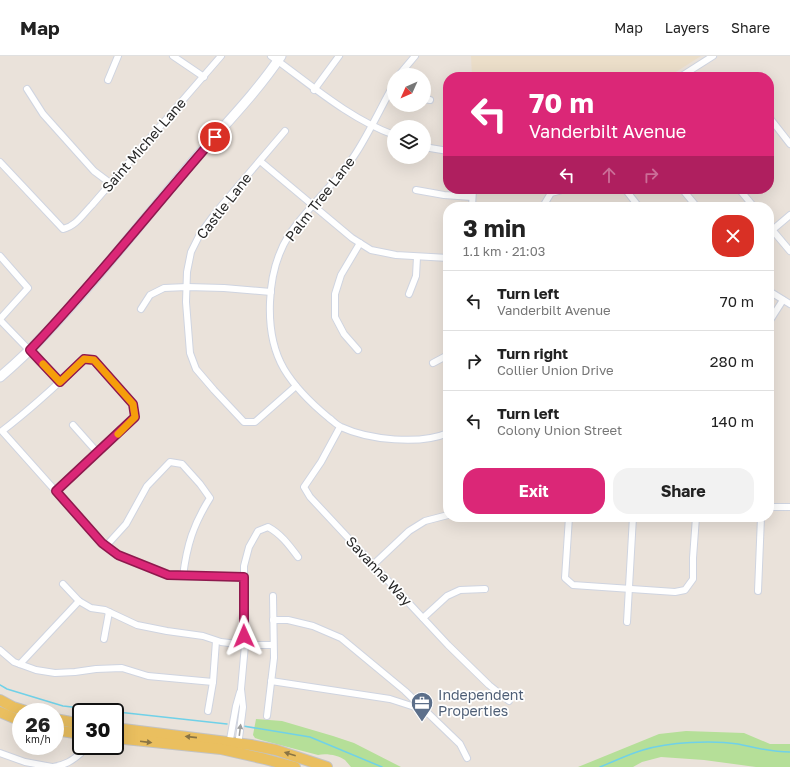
<!DOCTYPE html>
<meta charset="utf-8">
<style>
:root{--surface:#fff;--page:#f2f2f2;--text:#222;--muted:#767676;--line:#e0e0e0;--accent:#db2777}
body{margin:0;font-family:"Golos Text",sans-serif;background:var(--page);color:var(--text);height:100vh;display:flex;flex-direction:column;font-size:15px;white-space:nowrap}
*{box-sizing:border-box;margin:0}
p{font-size:13px;color:var(--muted)}
.icon{flex:none;width:22px;height:22px;fill:none;stroke:currentColor;stroke-width:2;stroke-linecap:round;stroke-linejoin:round}
.map{position:relative;flex:1;overflow:hidden}
.drawer{position:absolute;left:443px;top:146px;width:331px;height:320px;display:flex;flex-direction:column;background:var(--surface);border-radius:16px;box-shadow:0 4px 16px #0002}
.drawer>*{flex:none}
.hud{position:absolute;left:443px;top:16px;width:331px;height:122px;border-radius:16px;box-shadow:0 4px 16px #0002;background:#db2777;color:#fff;overflow:hidden}
.needle{width:26px;rotate:225deg}
.controls{position:absolute;left:387px;top:12px;display:grid;gap:8px}
.controls a{display:grid;place-items:center;width:44px;height:44px;border-radius:50%;background:var(--surface);box-shadow:0 4px 16px #0002;font-size:20px}
.speed{position:absolute;left:12px;top:647px;display:flex;gap:8px;font-size:20px;font-weight:700;text-align:center}
.speed>*{display:grid;place-content:center;width:52px;height:52px;border-radius:50%;background:var(--surface);box-shadow:0 4px 16px #0002;line-height:1}
.speed small{font-size:10px;font-weight:400}
.speed .limit{border:2px solid #111;border-radius:6px;background:#fff;color:#111}
.pin{position:absolute;display:grid;place-items:center;width:34px;height:34px;color:#fff;margin:-17px;border:2px solid #fff;border-radius:50%;box-shadow:0 1px 4px #0007}
.me{position:absolute;width:44px;margin:-22px;rotate:359deg;stroke-linejoin:round;filter:drop-shadow(0 0 3px #0008)}
.turn{display:flex;align-items:center;gap:14px;height:84px;padding:0 20px;font-size:18px}
.turn .icon{width:52px;height:52px;stroke-width:2.5}
.turn b{display:block;font-size:28px;line-height:34px}
.lanes{display:flex;align-items:center;height:38px;padding:0 20px;background:#0003;justify-content:center;gap:20px;direction:ltr}
.lanes .off{opacity:.35}
.round{display:grid;place-items:center;flex:none;width:42px;height:42px;border-radius:16px;background:var(--page)}
.headline{display:flex;align-items:center;justify-content:space-between;height:68px;padding:0 20px}
h1{font-size:24px;font-weight:700;line-height:30px}
.cta{display:flex;gap:8px;margin-top:auto;padding:8px 20px}
.cta a{flex:1;height:46px;border-radius:16px;background:var(--accent);color:#fff;font-size:16px;font-weight:700;line-height:46px;text-align:center}
.cta a+a{background:var(--page);color:var(--text)}
ul{padding:0;list-style:none}
li{display:flex;align-items:center;gap:12px;height:60px;padding:0 20px;border-top:1px solid var(--line)}
li div{flex:1}
li b{display:block;font-size:15px}
li em{font-style:normal}
header{display:flex;align-items:center;gap:24px;box-sizing:border-box;height:56px;padding:0 20px;background:var(--surface);border-bottom:1px solid var(--line)}
header strong{font-size:19px}
nav{display:flex;gap:22px;margin-inline-start:auto;font-size:14px}
.map>svg:first-child{display:block}
.education{fill:#ebdec9}
.green{fill:#b5df98}
.lines{fill:none;stroke-linecap:round;stroke-linejoin:round}
.stream{stroke:#70d1e8;stroke-width:1.5}
.street-casing{stroke:#cfd4e0;stroke-width:8}
.secondary-casing{stroke:#cfd4e0;stroke-width:11}
.primary-casing{stroke:#c3c3c3;stroke-width:12}
.street{stroke:#fff;stroke-width:6}
.secondary{stroke:#fff;stroke-width:9}
.primary{stroke:#eabf5f;stroke-width:10}
.oneway{fill:#9e9e9e}
.oneway2{fill:#897444}
.route-casing{stroke:#8e194d;stroke-width:10}
.route{stroke:#db2777;stroke-width:7}
.slow{stroke:#f59e0b;stroke-width:7}
.labels{text-anchor:middle;stroke-width:3.5;stroke-linejoin:round;paint-order:stroke}
.street-label{font-size:14px;fill:#282828;stroke:#fff}
.service-label{font-size:14px;fill:#4e5e75;stroke:#fff;text-anchor:start}
</style>
<header>
<strong>Map</strong>
<nav><a>Map</a><a>Layers</a><a>Share</a></nav>
</header>
<div class="map">
<svg width="790" height="711" viewBox="0 0 790 711">
<rect width="100%" height="100%" fill="#eae2da"/>
<!-- education -->
<polygon class="education" points="471,0 701,0 668,21 472,21"/>
<!-- green -->
<g class="green">
<path d="M256,663L282,665L333,680L354,687L401,711H351C349,709 347,706 345,704C338,699 326,697 318,699L261,684L255,682L253,679Z"/>
<polygon points="686,675 744,677 770,688 790,688 790,711 756,711 704,704 661,701 642,706 633,711 578,711 659,678"/>
</g>
<g class="lines">
<!-- stream -->
<g class="stream">
<polyline points="0,629 7,633 63,650 227,668"/>
<polyline points="243,670 310,681 382,711"/>
<path d="M600,711C615,705 629,698 643,694C669,686 712,684 738,688C757,692 770,696 790,696"/>
</g>
<!-- street casing -->
<g class="street-casing">
<g id="street">
<polyline points="173,0 204,21"/>
<path d="M271,0C310,28 348,62 394,79"/>
<polyline points="399,19 415,0"/>
<polyline points="680,21 713,0"/>
<polyline points="108,24 118,0"/>
<path d="M394,28C381,51 370,75 356,97C337,127 308,150 289,179C266,215 263,277 284,313C296,333 312,348 329,362C333,365 337,369 341,371C369,384 420,389 448,377"/>
<polyline points="27,33 43,58 94,115 110,127"/>
<polyline points="314,34 339,0"/>
<polyline points="424,43 430,44"/>
<polyline points="769,61 790,88"/>
<polyline points="285,75 217,155 200,178 191,196 187,216 186,246 190,297 196,313 214,334 244,366 255,366 296,330"/>
<polyline points="424,91 448,95"/>
<polyline points="260,105 352,182 371,194 396,199 448,202"/>
<path d="M0,106L63,173C76,170 83,158 92,149L221,0"/>
<polyline points="625,133 639,151"/>
<polyline points="682,133 697,151"/>
<polyline points="739,133 754,151"/>
<polyline points="416,134 444,139 472,141"/>
<polyline points="472,151 473,133"/>
<polyline points="545,151 545,147 551,137 566,133"/>
<polyline points="769,170 790,195"/>
<polyline points="770,176 790,159"/>
<polyline points="0,200 28,232 0,263"/>
<polyline points="769,235 790,248"/>
<polyline points="409,238 416,220 417,201"/>
<polyline points="141,253 150,239 164,232 187,231 224,232 271,236"/>
<polyline points="0,264 60,326"/>
<polyline points="769,266 783,244"/>
<polyline points="358,294 344,278 335,261 335,238 341,219 360,187"/>
<polyline points="433,307 448,299"/>
<polyline points="73,369 97,396"/>
<polyline points="340,371 321,406 304,431 310,441 448,589 489,629 509,645"/>
<path d="M56,435L135,361L133,348L94,304L84,303C58,328 31,353 2,375L102,487L118,499L168,519L244,521"/>
<polyline points="769,451 790,451"/>
<polyline points="569,461 565,522 573,529 675,536 685,534 693,523 693,502 696,461"/>
<path d="M106,490L126,468L147,430L170,406L182,408L200,428L210,442C193,469 187,489 183,520"/>
<polyline points="373,509 409,475 425,465 448,459"/>
<polyline points="63,528 79,545 91,552 105,554 137,569 167,575 203,580 221,586 245,589 273,589"/>
<polyline points="758,535 761,461"/>
<polyline points="423,562 447,540 460,534 485,533"/>
<polyline points="273,564 288,564 313,570 341,582 405,635 460,688 467,702"/>
<polyline points="627,566 633,461"/>
<polyline points="104,583 109,556"/>
<polyline points="0,594 14,606 36,614 55,617 75,616 96,613 122,612 148,620 213,626"/>
<polyline points="20,608 79,545"/>
<polyline points="271,625 390,643 424,654"/>
<polyline points="208,655 213,626 216,585"/>
<polyline points="267,660 274,602 273,540"/>
<polyline points="229,689 236,650 240,636"/>
<path d="M238,690L243,651L241,633L245,589L243,571L244,539V510L249,491L258,475L268,471C281,478 289,489 298,501"/>
<polyline points="0,697 25,706 52,711"/>
<path d="M53,711C65,709 72,705 81,697"/>
</g>
</g>
<!-- secondary casing -->
<g class="secondary-casing">
<path id="secondary" d="M0,321C32,294 59,264 87,232C120,194 151,155 184,116C216,77 253,42 281,0"/>
</g>
<!-- primary casing -->
<g class="primary-casing">
<g id="primary">
<polyline points="0,644 13,651 29,656"/>
<polyline points="0,656 21,665"/>
<polyline points="55,663 81,668"/>
<polyline points="115,672 251,689 276,694 327,711"/>
<polyline points="55,674 81,678"/>
<polyline points="115,682 221,693 265,703 295,711"/>
</g>
</g>
<!-- street -->
<use href="#street" class="street"/>
<!-- secondary -->
<use href="#secondary" class="secondary"/>
<!-- primary -->
<use href="#primary" class="primary"/>
</g>
<!-- one-way arrows -->
<defs><path id="oneway-solid" d="M-6-.8H1V-3.2L6.5 0L1 3.2V.8H-6Z"/></defs>
<use class="oneway" href="#oneway-solid" transform="translate(240 674) rotate(-83)"/>
<g class="oneway2">
<use href="#oneway-solid" transform="translate(191 681) rotate(-174)"/>
<use href="#oneway-solid" transform="translate(146 686) rotate(7)"/>
<use href="#oneway-solid" transform="translate(290 698) rotate(-163)"/>
</g>
<g class="lines">
<!-- route casing -->
<g class="route-casing">
<path id="route" d="M215,81C153,152 95,226 30,294L60,326L84,303L94,304L133,348L135,361L56,435L102,487L118,499L168,519L244,521V580"/>
</g>
<!-- route -->
<use href="#route" class="route"/>
<!-- slow -->
<polyline class="slow" points="43,308 60,326 84,303 94,304 133,348 135,361 118,378"/>
</g>
<!-- icons -->
<defs>
<g id="office-pin" transform="scale(1.15)"><path d="M0 17L-7.5 6A9.5 9.5 0 1 1 7.5 6Z" fill="#5c6f8a" stroke="#fff"/><path d="M-6-3h4V-5.5h4V-3h4V5H-6ZM-1-4.5V-3h2v-1.5ZM-6 0V1H6V0Z" fill="#fff"/></g>
</defs>
<g fill-rule="evenodd">
<use href="#office-pin" x="422" y="647"/>
</g>
<g class="labels">
<!-- street labels -->
<g class="street-label">
<text transform="translate(144 89) rotate(-49)" y="5">Saint Michel Lane</text>
<text transform="translate(320 143) rotate(-52)" y="5">Palm Tree Lane</text>
<text transform="translate(224 150) rotate(-52)" y="5">Castle Lane</text>
<text transform="translate(379 515) rotate(47)" y="5">Savanna Way</text>
</g>
<!-- service labels -->
<g class="service-label">
<text x="438" y="644">Independent<tspan x="438" dy="16">Properties</tspan></text>
</g>
</g>
</svg>
<div class="controls">
<a><svg class="needle" viewBox="-14 -14 28 28"><path d="M0-13l5 13h-10z" fill="#e53935"/><path d="M0 13l5-13h-10z" fill="#767676"/></svg></a>
<a><svg class="icon" aria-label="layers" viewBox="0 0 24 24"><path d="M12 4l9 5-9 5-9-5zM3 14l9 5 9-5"/></svg></a>
</div>
<div class="speed"><div>26<small>km/h</small></div><div class="limit">30</div></div>
<div class="pin" style="left:215px;top:81px;background:#d93025"><svg class="icon" aria-label="arrive" viewBox="0 0 24 24"><path d="M6 21V4h12l-3 4 3 4H6"/></svg></div>
<svg class="me" style="left:244px;top:580px" viewBox="-20 -20 40 40"><path d="M0-17L14 15 0 8-14 15z" fill="#db2777" stroke="#fff" stroke-width="4"/></svg>
<div class="hud">
<div class="turn"><svg class="icon" aria-label="left" viewBox="0 0 24 24"><path d="M17 20v-9H6M10 6l-5 5 5 5"/></svg><div><b>70 m</b>Vanderbilt Avenue</div></div>
<div class="lanes"><svg class="icon" aria-label="left" viewBox="0 0 24 24"><path d="M17 20v-9H6M10 6l-5 5 5 5"/></svg><svg class="icon off" aria-label="ahead" viewBox="0 0 24 24"><path d="M12 20V5M6 11l6-6 6 6"/></svg><svg class="icon off" aria-label="right" viewBox="0 0 24 24"><path d="M7 20v-9h11M14 6l5 5-5 5"/></svg></div>
</div>
<section class="drawer">
<div class="headline"><div><h1>3 min</h1><p>1.1 km · 21:03</p></div><a class="round" style="background:#d93025;color:#fff"><svg class="icon" aria-label="close" viewBox="0 0 24 24"><path d="M6 6l12 12M18 6L6 18"/></svg></a></div>
<ul>
<li><svg class="icon" aria-label="left" viewBox="0 0 24 24"><path d="M17 20v-9H6M10 6l-5 5 5 5"/></svg><div><b>Turn left</b><p>Vanderbilt Avenue</p></div><em>70 m</em></li>
<li><svg class="icon" aria-label="right" viewBox="0 0 24 24"><path d="M7 20v-9h11M14 6l5 5-5 5"/></svg><div><b>Turn right</b><p>Collier Union Drive</p></div><em>280 m</em></li>
<li><svg class="icon" aria-label="left" viewBox="0 0 24 24"><path d="M17 20v-9H6M10 6l-5 5 5 5"/></svg><div><b>Turn left</b><p>Colony Union Street</p></div><em>140 m</em></li>
</ul>
<div class="cta"><a>Exit</a><a>Share</a></div>
</section>
</div>
